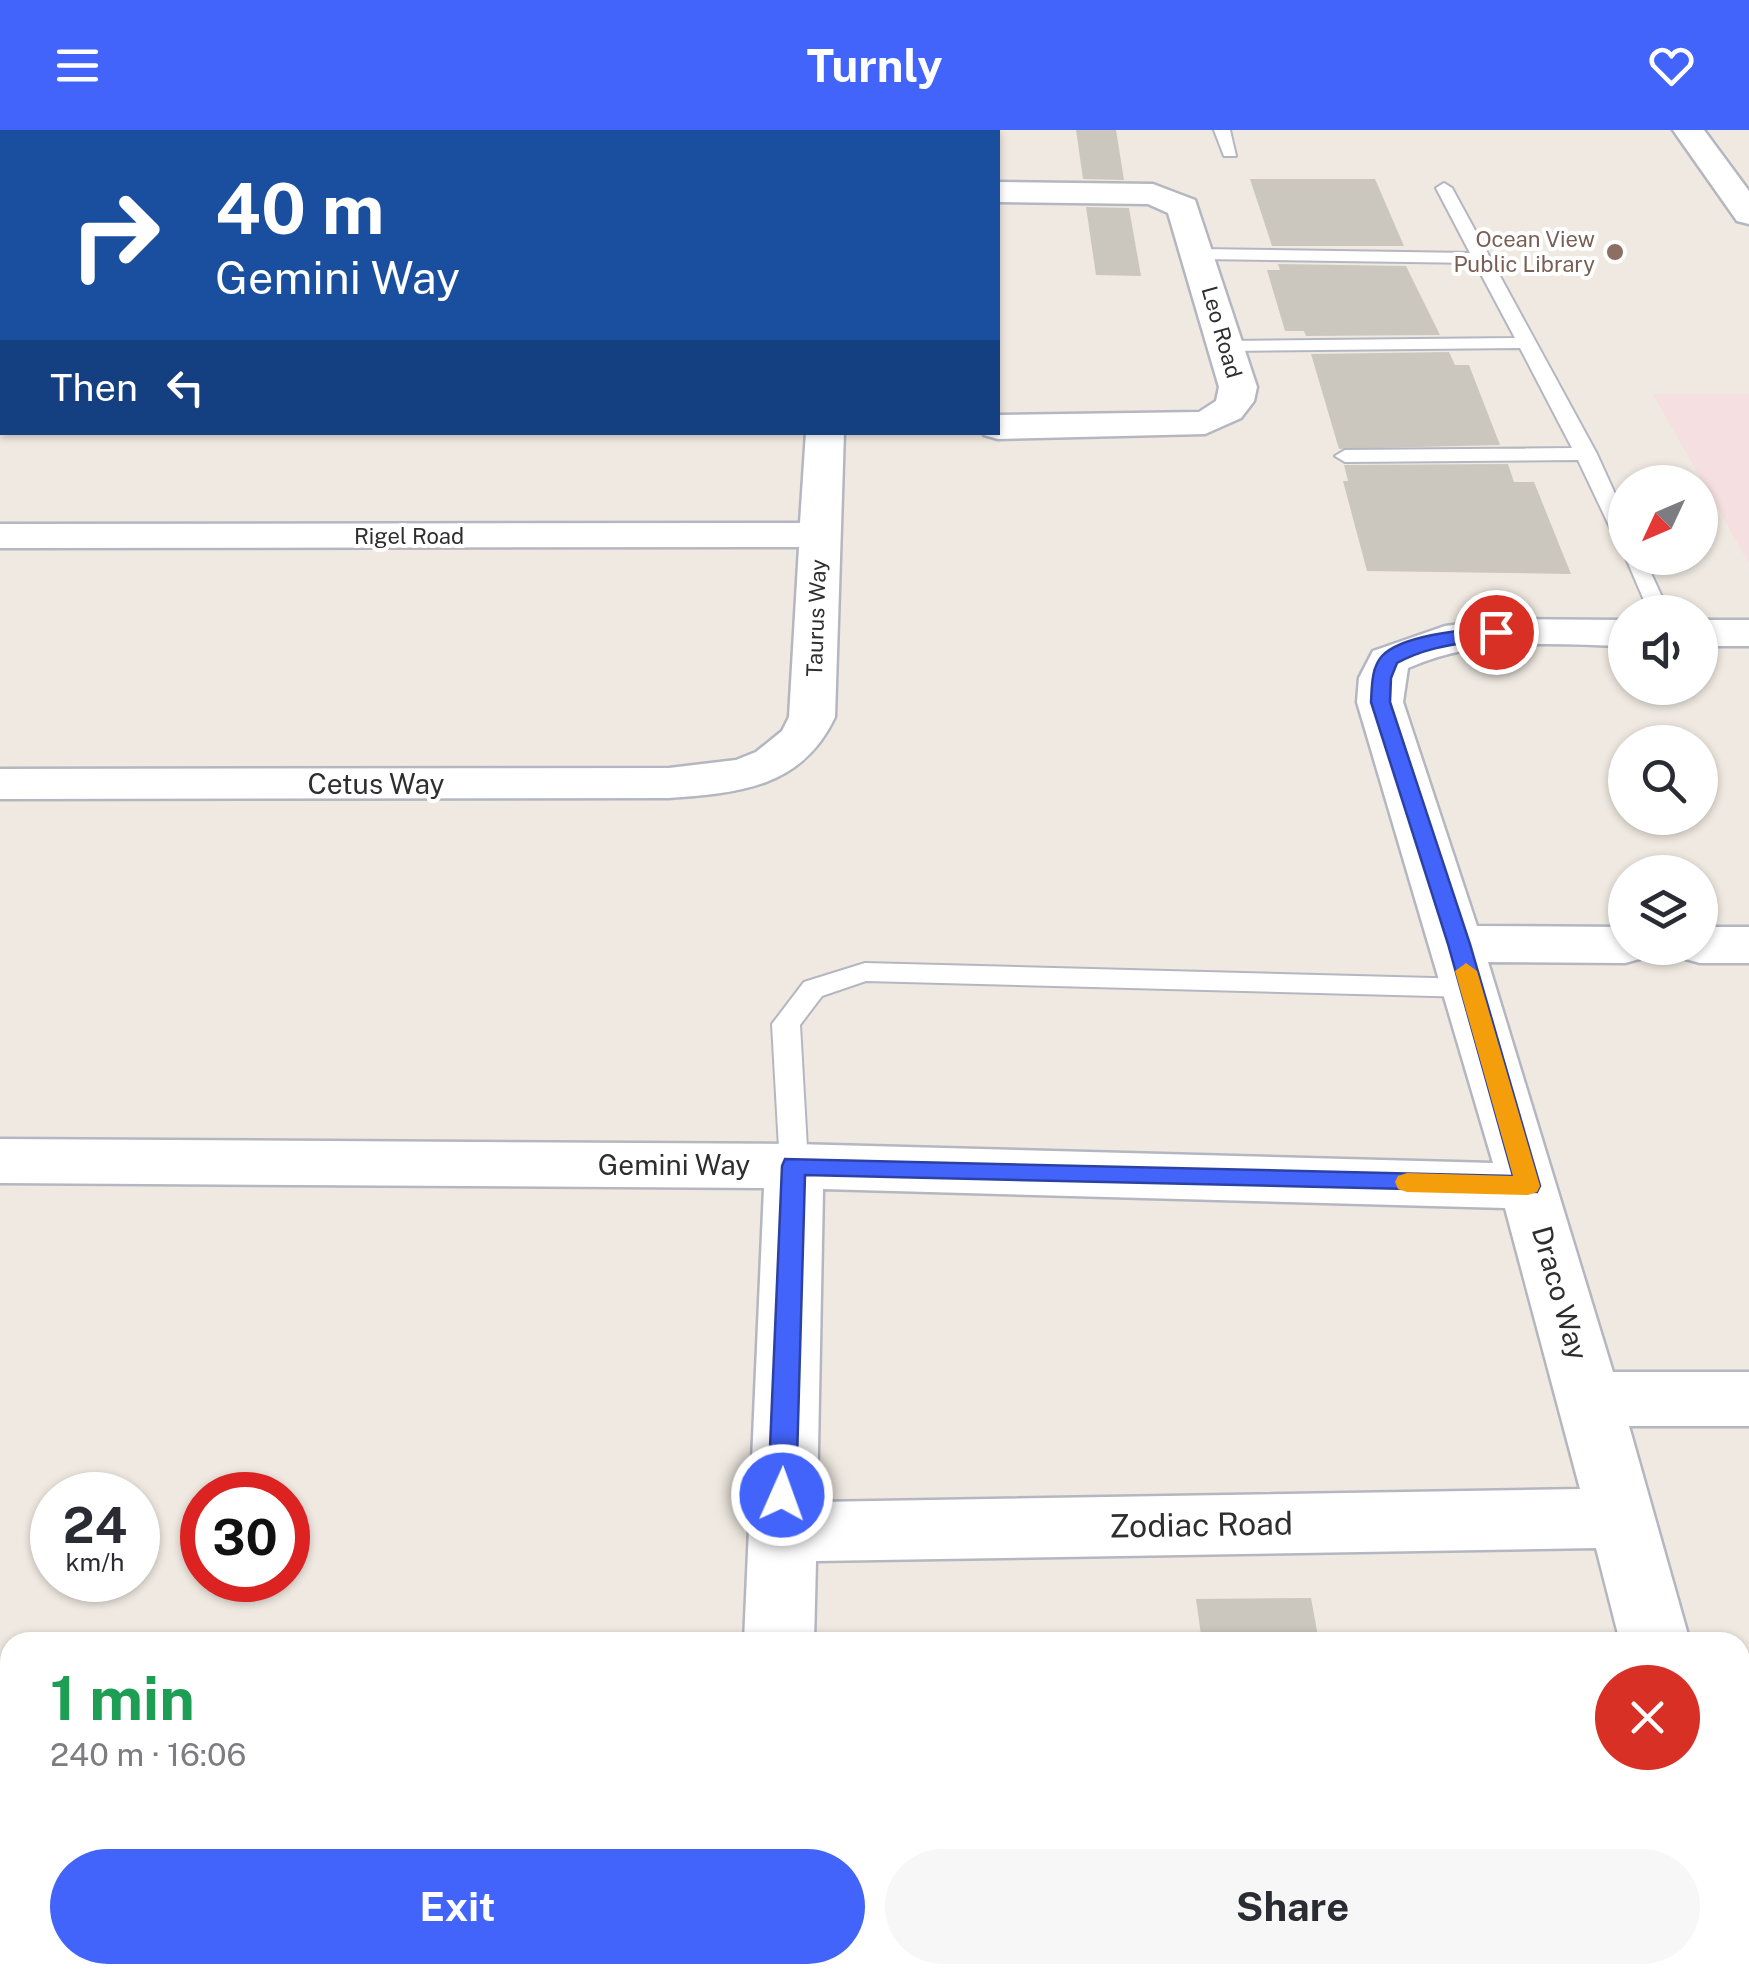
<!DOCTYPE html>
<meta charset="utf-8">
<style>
:root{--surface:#fff;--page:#f7f7f7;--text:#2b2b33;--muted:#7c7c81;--accent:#4264fb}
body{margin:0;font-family:"Public Sans",sans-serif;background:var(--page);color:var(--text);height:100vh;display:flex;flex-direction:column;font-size:38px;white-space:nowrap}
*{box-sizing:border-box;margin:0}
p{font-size:32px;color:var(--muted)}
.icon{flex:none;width:55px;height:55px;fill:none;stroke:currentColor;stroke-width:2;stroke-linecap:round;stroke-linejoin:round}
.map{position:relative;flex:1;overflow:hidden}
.details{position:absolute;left:0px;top:1502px;width:1750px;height:352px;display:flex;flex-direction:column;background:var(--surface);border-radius:30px 30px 0 0;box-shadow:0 2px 8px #0004}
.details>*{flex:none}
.banner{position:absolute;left:0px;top:0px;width:1000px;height:305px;box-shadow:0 2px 8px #0004;background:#1a4fa0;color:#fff;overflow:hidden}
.needle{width:65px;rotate:226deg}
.buttons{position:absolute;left:1608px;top:335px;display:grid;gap:20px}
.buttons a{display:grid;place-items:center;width:110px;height:110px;border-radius:50%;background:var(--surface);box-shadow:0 2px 8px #0004;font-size:50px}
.speed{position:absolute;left:30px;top:1342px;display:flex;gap:20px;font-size:50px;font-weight:700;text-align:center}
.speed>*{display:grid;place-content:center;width:130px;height:130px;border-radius:50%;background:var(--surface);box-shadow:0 2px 8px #0004;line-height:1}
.speed small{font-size:25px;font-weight:400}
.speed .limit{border:15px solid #d22;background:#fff;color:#111}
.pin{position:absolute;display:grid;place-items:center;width:85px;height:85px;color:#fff;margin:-42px;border:5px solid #fff;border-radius:50%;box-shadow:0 2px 10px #0007}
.me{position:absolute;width:110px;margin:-55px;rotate:2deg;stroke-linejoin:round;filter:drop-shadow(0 0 8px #0008)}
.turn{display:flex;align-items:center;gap:35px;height:210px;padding:0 50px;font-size:45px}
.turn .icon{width:130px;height:130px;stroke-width:2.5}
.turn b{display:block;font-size:70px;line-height:85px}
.then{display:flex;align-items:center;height:95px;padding:0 50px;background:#0003;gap:20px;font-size:38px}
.round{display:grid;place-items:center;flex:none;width:105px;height:105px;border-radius:52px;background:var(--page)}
.headline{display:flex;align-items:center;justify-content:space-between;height:170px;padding:0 50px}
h1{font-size:60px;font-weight:700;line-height:75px;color:#1e9e55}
.button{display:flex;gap:20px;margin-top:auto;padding:20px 50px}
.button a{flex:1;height:115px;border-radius:60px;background:var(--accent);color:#fff;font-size:40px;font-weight:700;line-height:115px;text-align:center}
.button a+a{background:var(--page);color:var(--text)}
header{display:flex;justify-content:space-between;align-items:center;height:130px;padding:0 50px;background:var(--accent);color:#fff;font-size:45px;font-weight:700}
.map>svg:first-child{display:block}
.medical{fill:#f5dfe0}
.building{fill:#cbc7bf}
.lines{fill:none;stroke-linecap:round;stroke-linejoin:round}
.lane-casing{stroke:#b4b7c1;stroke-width:4}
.street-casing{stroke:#b4b7c1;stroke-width:5}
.lane{fill:#fff;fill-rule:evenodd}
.street{fill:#fff;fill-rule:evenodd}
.route{fill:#4264fb;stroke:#2b41a3;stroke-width:2.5}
.slow{fill:#f59e0b}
.education-dot{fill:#8d6e63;stroke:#fff;stroke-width:4}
.labels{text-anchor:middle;stroke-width:8;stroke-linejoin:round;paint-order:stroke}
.far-education-label{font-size:22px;fill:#785e54;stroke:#fff;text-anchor:end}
.far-street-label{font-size:22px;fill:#2e2e2e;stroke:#fff}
.street-label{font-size:28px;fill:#2e2e2e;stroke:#fff}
.near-street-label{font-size:32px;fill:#2e2e2e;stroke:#fff}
</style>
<header><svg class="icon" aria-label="menu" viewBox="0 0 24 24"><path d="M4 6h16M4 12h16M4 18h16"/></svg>Turnly<svg class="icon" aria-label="heart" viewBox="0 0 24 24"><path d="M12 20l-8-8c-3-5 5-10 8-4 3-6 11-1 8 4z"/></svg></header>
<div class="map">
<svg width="1749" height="1854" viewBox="0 0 1749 1854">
<rect width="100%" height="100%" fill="#efe9e1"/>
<!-- medical -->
<polygon class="medical" points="1653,264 1749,264 1749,433"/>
<!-- building -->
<g class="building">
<polygon points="1076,0 1116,0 1124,50 1083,49"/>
<polygon points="1250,49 1375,49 1404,116 1272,116"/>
<polygon points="1086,77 1129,78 1141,146 1096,145"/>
<polygon points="1278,134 1406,136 1440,205 1306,206 1304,201 1285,201 1267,140 1280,140"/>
<polygon points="1449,222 1455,235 1469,235 1500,315 1339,319 1311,224"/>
<polygon points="1508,334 1514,352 1534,352 1571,444 1367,441 1343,351 1348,351 1344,335"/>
<polygon points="1311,1468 1319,1512 1202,1512 1196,1469"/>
</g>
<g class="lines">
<!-- lane casing -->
<g class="lane-casing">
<g id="lane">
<polygon points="0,0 66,0 2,5"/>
<polygon points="952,0 976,0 978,2 954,2"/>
<polygon points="1214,0 1230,0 1236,26 1224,26"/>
<polygon points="1444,53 1452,58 1597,324 1625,386 1625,414 1615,408 1578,330 1345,332 1335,326 1345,320 1572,318 1520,218 1227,221 1218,216 1227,211 1515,208 1475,133 1200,129 1192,124 1200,119 1470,123 1436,58"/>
<polygon points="1625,426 1644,428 1669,482 1649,482"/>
<polygon points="865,833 1471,849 1480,851 1484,858 1480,865 1471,867 866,851 822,866 800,895 808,1036 804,1044 794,1047 784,1044 780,1036 772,894 804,852"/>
</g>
</g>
<!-- street casing -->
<g class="street-casing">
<g id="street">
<rect x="553" y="0" width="30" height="2"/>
<polygon points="1673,0 1704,0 1749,61 1749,94 1737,91"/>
<polygon points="998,52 1153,54 1195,70 1257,257 1254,271 1241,288 1205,304 998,309 984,305 983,302 998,302 998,285 1199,282 1216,271 1219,257 1168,83 1148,74 998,72"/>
<rect x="0" y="55" width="2" height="20"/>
<rect x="0" y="201" width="2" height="22"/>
<path d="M806,302H844L835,587C802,657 740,663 669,668L0,669V639L669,638L736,630L756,622L782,601L789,587L799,417L0,418V394L800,393Z"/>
<path d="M1504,489L1625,490V516C1551,514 1477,507 1408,538L1403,572L1477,796L1625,797V818H1650L1643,828L1625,833L1488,832L1613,1242H1749V1296H1629L1690,1512H1620L1596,1418L816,1431L814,1512H744L764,1058L0,1053V1009L794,1014L1493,1033L1357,572L1359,548L1373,521L1445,496ZM823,1059L1505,1078L1580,1359L817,1372Z"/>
<rect x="1700" y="490" width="49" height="26"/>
<polygon points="1700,797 1749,797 1749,833 1700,833 1682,828 1675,818 1700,818"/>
<rect x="0" y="1566" width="10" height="70"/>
<polygon points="1740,1778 1749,1782 1749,1854 1714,1854 1711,1845 1740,1845"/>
<rect x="733" y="1845" width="80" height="9"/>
</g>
</g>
<!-- lane -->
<use href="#lane" class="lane"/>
<!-- street -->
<use href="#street" class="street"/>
</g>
<!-- route -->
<path class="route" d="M1496,497L1502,498V506C1465,514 1432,514 1397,533L1391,548L1390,572L1470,814L1540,1056L1537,1062L805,1045L796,1365L792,1373L782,1377L773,1373L768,1365L782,1036L785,1029L1513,1046L1448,814L1371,572C1372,558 1371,538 1382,526C1403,504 1466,500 1496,497Z"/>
<!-- slow -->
<polygon class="slow" points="1466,833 1477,841 1540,1056 1537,1062 1528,1065 1407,1062 1398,1059 1395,1052 1398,1046 1407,1043 1513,1046 1455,841"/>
<!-- markers -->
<circle class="education-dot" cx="1615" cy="122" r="10"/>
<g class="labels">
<!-- far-education labels -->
<g class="far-education-label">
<text x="1595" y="117">Ocean View<tspan x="1595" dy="25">Public Library</tspan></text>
</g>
<!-- far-street labels -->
<g class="far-street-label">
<text transform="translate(1222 202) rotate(74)" y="8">Leo Road</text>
<text x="409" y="414">Rigel Road</text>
<text transform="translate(816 488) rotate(-88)" y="8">Taurus Way</text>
</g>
<!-- street labels -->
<g class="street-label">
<text x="376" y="664">Cetus Way</text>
<text x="674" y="1045">Gemini Way</text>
<text transform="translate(1560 1163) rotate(74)" y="10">Draco Way</text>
</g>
<!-- near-street labels -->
<g class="near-street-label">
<text transform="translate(1201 1395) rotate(-1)" y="11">Zodiac Road</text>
</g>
</g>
</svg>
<div class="buttons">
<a><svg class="needle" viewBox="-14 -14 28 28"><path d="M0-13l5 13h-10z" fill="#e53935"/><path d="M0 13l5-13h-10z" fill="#7c7c81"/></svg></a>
<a><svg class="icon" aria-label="sound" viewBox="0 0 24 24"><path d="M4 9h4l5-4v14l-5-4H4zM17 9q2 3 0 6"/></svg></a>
<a><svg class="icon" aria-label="search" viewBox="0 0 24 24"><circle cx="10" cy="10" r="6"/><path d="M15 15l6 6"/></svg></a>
<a><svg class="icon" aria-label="layers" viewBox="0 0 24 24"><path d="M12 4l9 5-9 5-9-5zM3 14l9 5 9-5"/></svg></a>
</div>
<div class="speed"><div>24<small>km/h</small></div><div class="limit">30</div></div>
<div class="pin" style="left:1496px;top:502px;background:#d93025"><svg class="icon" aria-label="arrive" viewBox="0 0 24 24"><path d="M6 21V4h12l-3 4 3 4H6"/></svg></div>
<svg class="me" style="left:782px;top:1365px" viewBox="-20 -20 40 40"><circle r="17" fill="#4264fb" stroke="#fff" stroke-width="3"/><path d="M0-11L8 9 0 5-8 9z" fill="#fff"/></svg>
<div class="banner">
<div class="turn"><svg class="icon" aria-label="right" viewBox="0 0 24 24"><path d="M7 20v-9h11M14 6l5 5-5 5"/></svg><div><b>40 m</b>Gemini Way</div></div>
<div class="then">Then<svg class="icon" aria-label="left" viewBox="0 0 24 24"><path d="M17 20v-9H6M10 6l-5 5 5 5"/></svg></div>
</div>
<section class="details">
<div class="headline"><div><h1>1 min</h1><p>240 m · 16:06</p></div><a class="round" style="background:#d93025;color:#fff"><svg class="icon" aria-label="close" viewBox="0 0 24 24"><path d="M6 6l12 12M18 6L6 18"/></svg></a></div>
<div class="button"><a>Exit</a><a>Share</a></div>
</section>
</div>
